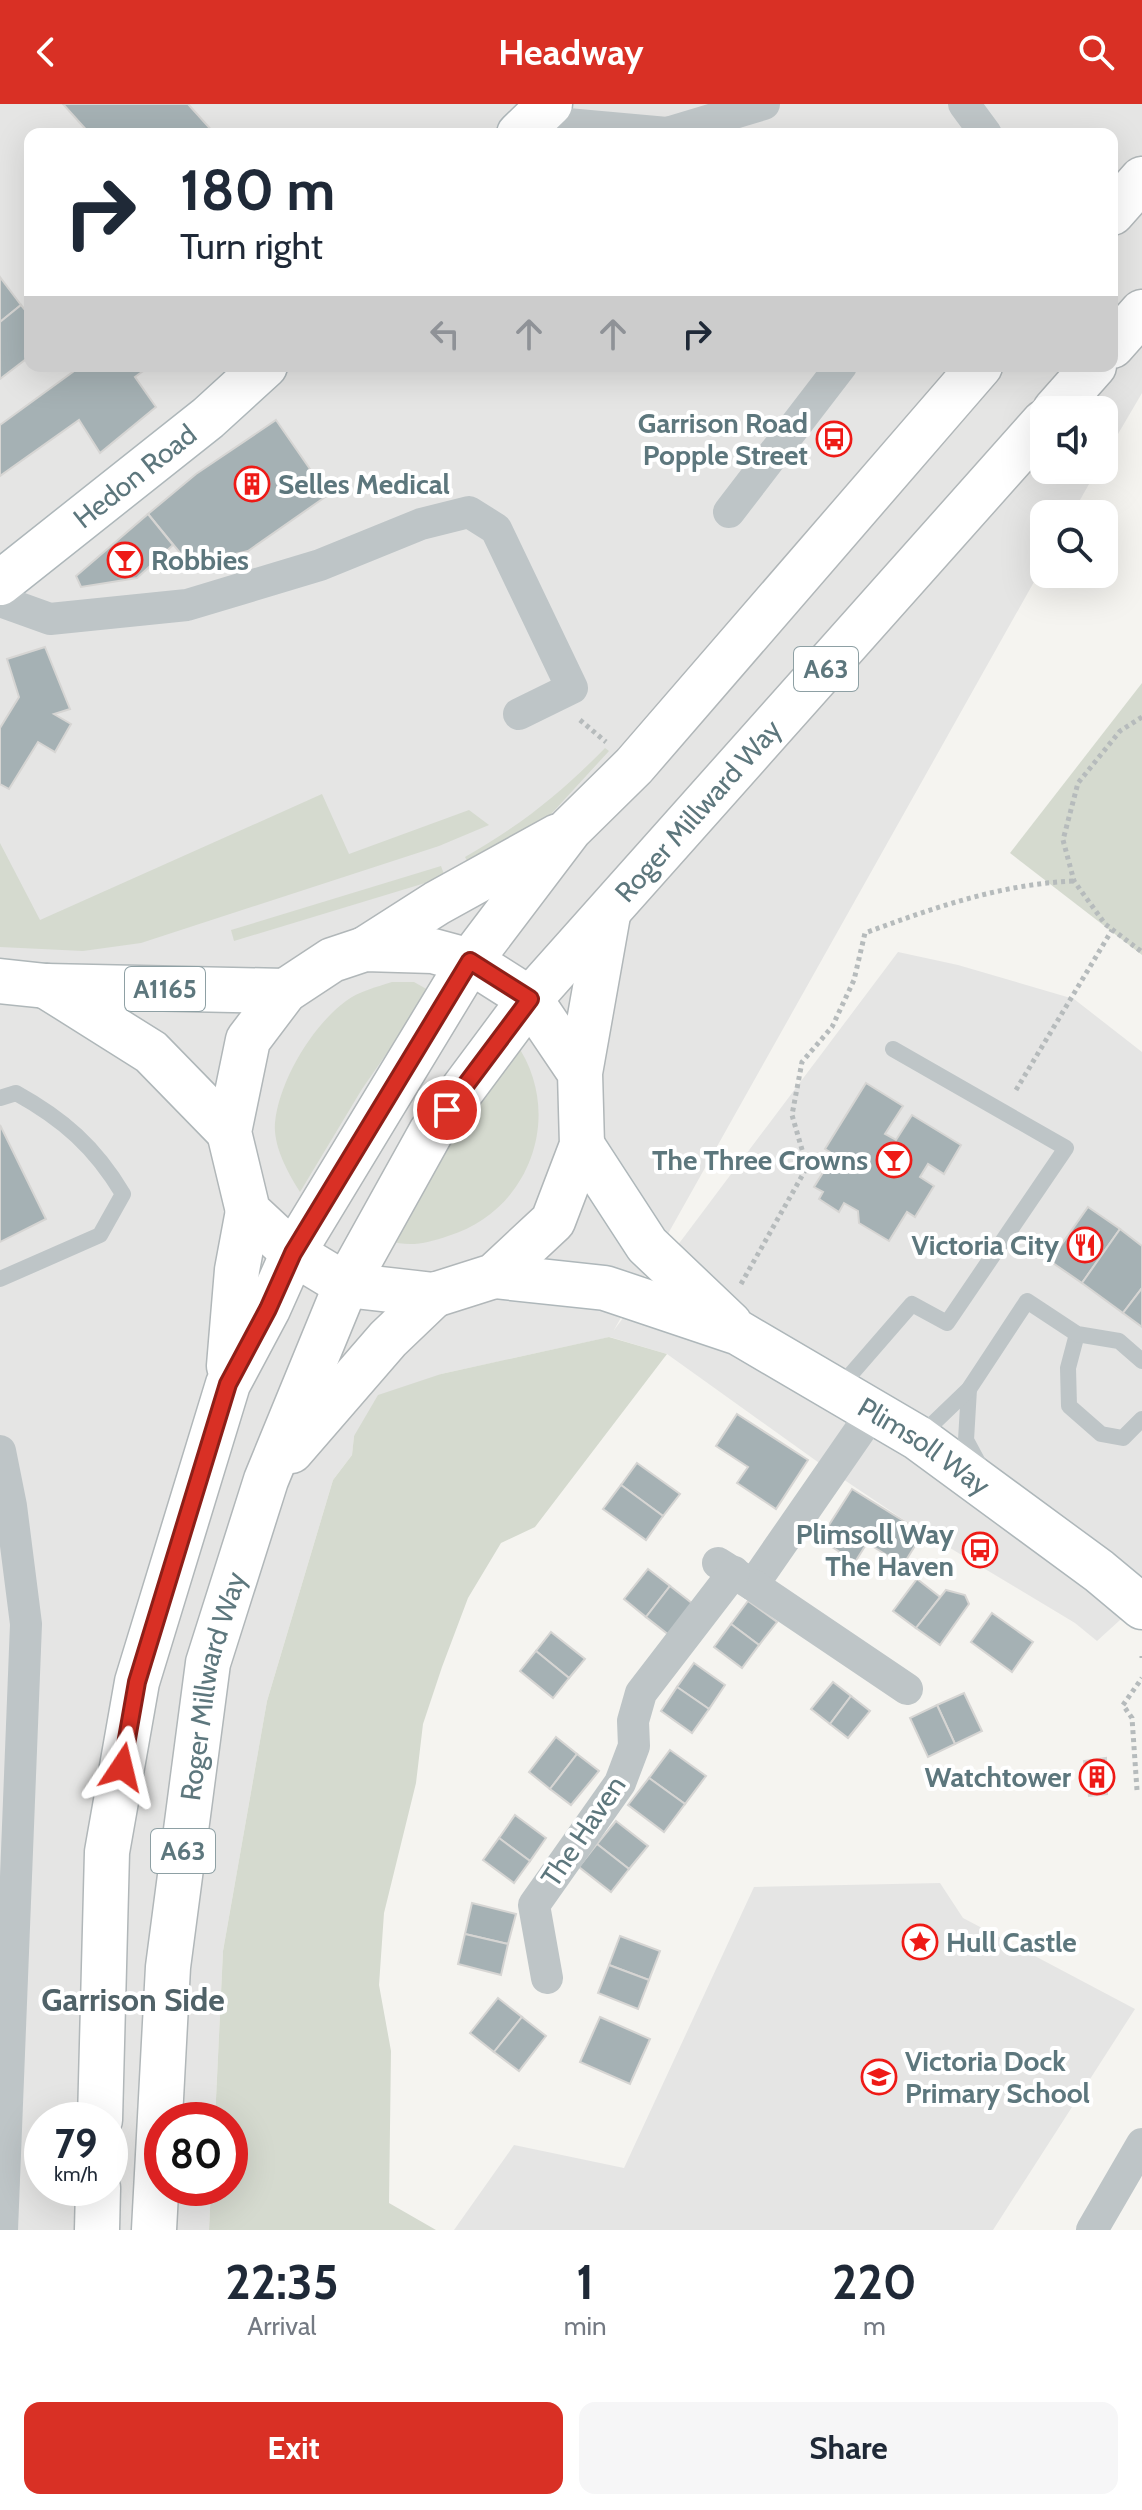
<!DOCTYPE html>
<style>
:root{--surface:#fff;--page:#f6f6f7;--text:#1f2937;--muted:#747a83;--accent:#d93025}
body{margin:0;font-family:Cabin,sans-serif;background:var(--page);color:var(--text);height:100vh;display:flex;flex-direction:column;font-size:30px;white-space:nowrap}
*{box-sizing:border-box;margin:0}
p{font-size:26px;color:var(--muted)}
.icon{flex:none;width:44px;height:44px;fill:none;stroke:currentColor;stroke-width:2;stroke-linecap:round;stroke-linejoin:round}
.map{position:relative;height:2126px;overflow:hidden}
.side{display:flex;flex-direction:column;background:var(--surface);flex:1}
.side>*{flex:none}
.banner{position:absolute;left:24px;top:24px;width:1094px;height:244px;border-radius:16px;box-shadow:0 8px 32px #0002;background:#fff;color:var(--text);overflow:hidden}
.controls{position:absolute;left:1030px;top:292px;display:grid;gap:16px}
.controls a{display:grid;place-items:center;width:88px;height:88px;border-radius:16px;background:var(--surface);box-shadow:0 8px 32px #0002;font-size:40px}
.speed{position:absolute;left:24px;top:1998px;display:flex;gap:16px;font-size:40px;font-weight:700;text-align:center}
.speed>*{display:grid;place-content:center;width:104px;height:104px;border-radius:50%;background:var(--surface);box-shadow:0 8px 32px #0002;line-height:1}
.speed small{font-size:20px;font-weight:400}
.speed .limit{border:12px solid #d22;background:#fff;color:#111}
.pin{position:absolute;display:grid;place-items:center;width:68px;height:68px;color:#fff;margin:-34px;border:4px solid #fff;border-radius:50%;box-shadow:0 2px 8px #0007}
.me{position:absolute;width:88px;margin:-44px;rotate:10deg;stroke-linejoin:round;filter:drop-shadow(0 0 6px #0008)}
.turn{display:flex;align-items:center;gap:28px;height:168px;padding:0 24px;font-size:36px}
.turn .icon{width:104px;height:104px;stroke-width:2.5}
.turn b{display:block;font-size:56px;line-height:68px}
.lanes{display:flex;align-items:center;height:76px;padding:0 24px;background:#0003;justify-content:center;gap:40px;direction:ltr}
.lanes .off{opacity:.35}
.eta{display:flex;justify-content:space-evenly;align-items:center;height:136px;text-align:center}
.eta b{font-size:48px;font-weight:800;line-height:56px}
.action{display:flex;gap:16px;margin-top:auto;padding:16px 24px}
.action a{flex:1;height:92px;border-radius:16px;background:var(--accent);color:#fff;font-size:32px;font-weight:800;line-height:92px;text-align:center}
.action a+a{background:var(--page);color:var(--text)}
header{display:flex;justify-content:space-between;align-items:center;height:104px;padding:0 24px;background:var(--accent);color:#fff;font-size:36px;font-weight:800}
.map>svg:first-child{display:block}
.built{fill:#e5e5e4;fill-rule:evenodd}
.green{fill:#d5dacf}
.building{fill:#a5b1b4;stroke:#d6d5d3;stroke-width:2}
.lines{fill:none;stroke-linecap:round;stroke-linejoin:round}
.secondary-casing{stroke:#aeb7ba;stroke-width:47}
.primary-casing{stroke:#afb7b9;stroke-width:47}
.highway-casing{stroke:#b1b7b9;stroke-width:47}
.path{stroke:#b6bbbc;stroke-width:5;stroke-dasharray:4 4;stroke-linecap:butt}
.lane{stroke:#bec5c7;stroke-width:16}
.street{stroke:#bec5c7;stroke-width:32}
.secondary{stroke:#fff;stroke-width:44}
.primary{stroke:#fff;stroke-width:44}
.highway{stroke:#fff;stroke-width:44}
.route-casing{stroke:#8d1f18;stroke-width:20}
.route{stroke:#d93025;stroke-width:14}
.labels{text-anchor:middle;stroke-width:8;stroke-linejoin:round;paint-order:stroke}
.shield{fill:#fff;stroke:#8ea0a4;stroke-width:2}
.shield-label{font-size:26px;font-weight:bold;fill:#5d777d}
.poi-label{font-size:28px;font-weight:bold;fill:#5d777d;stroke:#fff;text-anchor:end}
.street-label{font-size:28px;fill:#5d777d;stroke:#fff}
.quarter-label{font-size:32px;font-weight:bold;fill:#506268;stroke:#fff}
</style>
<header><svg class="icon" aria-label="back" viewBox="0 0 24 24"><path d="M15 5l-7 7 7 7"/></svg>Headway<svg class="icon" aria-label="search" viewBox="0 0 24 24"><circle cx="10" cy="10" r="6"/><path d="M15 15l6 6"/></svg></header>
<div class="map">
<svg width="1142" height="2126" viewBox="0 0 1142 2126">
<rect width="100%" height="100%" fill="#f5f4f0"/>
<!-- built -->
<g class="built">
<path d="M0,0H1142V289L1104,354V306H1044V366H1097L1072,410H1044V460L614,1226L898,848L958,861L1074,895L1142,948V1496L1097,1537L1075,1519L910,1420L822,1361L667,1250L610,1233L441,1270L354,1332L352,1351L333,1376L267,1597L223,1847L215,2016H162V2084H211L209,2126H0ZM30,30H1112V262H30ZM42,2016H110V2084H42Z"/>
<polygon points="940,1779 963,1814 1135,1905 993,2126 454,2126 514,2041 624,2064 754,1783"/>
</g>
<!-- green -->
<g class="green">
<polygon points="1142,579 1142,851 1010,749"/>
<path d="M605,644L609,647L541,721L470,763L465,753C521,721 560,690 605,644Z"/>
<polygon points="322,690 349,750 469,706 489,721 439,742 141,839 83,847 0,843 0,739 40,816"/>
<polygon points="441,762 445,773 234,837 231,826"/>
<path d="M392,878H414L430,887L362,985L300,1088C288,1069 273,1042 275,1019C279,977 312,922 346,897C359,887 377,883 392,878Z"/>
<path d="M515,938C566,1009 530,1108 448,1132C427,1139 409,1144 388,1136Z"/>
<polygon points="609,1233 667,1250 535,1423 501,1439 468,1494 442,1563 423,1620 416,1679 384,1809 379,1881 391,1947 389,2099 436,2126 209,2126 211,2084 230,2084 230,2016 215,2016 223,1847 267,1597 333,1376 352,1351 354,1332 378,1291 441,1270"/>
</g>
<!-- building -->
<g class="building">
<polygon points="63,0 188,0 215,30 90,30"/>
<polygon points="0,173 21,201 0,218"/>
<polygon points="21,201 30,212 30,252 0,275 0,218"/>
<polygon points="81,262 150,262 135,273 156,303 100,349 79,316 0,372 0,321"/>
<polygon points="276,316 328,391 248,447 190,461 148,410 196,370"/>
<polygon points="148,410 173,441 137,474 81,483 76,472"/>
<polygon points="45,543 70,605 54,610 71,620 55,648 38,638 9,685 0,680 0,624 19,593 7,555"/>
<polygon points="866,979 903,1002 885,1030 896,1036 912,1011 961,1041 944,1070 928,1060 920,1073 934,1082 915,1113 907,1108 889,1137 859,1119 858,1107 844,1099 839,1108 819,1095 823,1088 814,1083 829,1059 833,1061 838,1053 825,1045"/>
<polygon points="0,1021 46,1115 0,1138"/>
<polygon points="1088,1103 1120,1125 1082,1179 1050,1157"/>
<polygon points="1120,1125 1142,1142 1142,1184 1123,1209 1082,1179"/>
<polygon points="1142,1184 1142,1223 1123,1209"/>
<polygon points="737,1310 808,1356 776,1405 737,1379 748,1363 716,1342"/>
<polygon points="637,1359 680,1390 663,1412 621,1381"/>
<polygon points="621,1381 663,1412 646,1436 603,1405"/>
<polygon points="852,1385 923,1429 903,1461 867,1439 855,1458 820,1435"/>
<polygon points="648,1465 670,1482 646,1513 624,1495"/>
<polygon points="917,1475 940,1493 916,1524 893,1507"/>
<polygon points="670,1482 693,1500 669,1531 646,1513"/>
<polygon points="946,1486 965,1491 969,1500 940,1541 916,1524"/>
<polygon points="748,1497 777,1518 759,1541 731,1520"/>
<polygon points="992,1509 1033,1538 1012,1568 971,1538"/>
<polygon points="731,1520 759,1541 742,1564 714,1543"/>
<polygon points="551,1528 585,1555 569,1574 536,1547"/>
<polygon points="536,1547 569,1574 553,1594 520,1567"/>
<polygon points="694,1559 725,1581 709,1605 677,1583"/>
<polygon points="833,1578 851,1592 830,1620 811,1605"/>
<polygon points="677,1583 709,1605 692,1629 661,1607"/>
<polygon points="964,1589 982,1627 955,1640 937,1601"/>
<polygon points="851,1592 870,1607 848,1634 830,1620"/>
<polygon points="937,1601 955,1640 928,1653 910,1614"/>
<polygon points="556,1633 577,1650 550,1685 529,1668"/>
<polygon points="670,1646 706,1672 685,1700 649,1674"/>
<polygon points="577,1650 599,1667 571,1701 550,1685"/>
<polygon points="1106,1654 1107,1690 1089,1692 1084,1657"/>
<polygon points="649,1674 685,1700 664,1728 628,1701"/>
<polygon points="515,1711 546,1734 530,1757 499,1734"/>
<polygon points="616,1717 648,1742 629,1765 597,1740"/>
<polygon points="499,1734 530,1757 514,1779 483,1756"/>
<polygon points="597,1740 629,1765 611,1788 579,1763"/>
<polygon points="472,1799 516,1810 508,1840 465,1830"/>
<polygon points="465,1830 508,1840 501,1871 458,1860"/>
<polygon points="620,1832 660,1847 649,1876 609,1861"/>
<polygon points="609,1861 649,1876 638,1905 598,1889"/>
<polygon points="498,1894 522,1913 494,1948 470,1929"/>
<polygon points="522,1913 546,1932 519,1967 494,1948"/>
<polygon points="600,1913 650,1935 630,1980 580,1958"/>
</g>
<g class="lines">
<!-- secondary casing -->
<g class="secondary-casing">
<g id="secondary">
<polyline points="519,30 550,0"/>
<path id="s1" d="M0,479L208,314L265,262"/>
<polyline points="582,1041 647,1141 730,1220"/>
<path id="s2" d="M494,1172L605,1184L739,1229L918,1334L1099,1467L1142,1503"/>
</g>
</g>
<!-- primary casing -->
<g class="primary-casing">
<g id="primary">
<polyline points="0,877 46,882 285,887"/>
<polyline points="46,882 151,948 229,1028"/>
</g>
</g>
<!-- highway casing -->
<g class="highway-casing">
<g id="highway">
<polyline points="1112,109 1142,75"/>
<polyline points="1112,242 1142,208"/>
<polyline points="1055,306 1094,262"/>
<polyline points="365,845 437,799 558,732"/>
<polyline points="580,969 530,895 470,857 433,847 365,845 332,856 285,887 248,936 229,1028 248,1107 293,1149 346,1181 434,1191 494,1172 553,1117 582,1041 580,969 608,811"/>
<polyline points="229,1262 237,1166 248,1107"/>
<polyline points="291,1347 388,1235 434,1191"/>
<polyline points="100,2016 107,1748 137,1578 228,1280 268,1205 293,1149 470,857 570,725 634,662 980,262"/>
<polyline points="97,2126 98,2084"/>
<path id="s3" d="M154,2126L168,1863L208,1559L266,1376L346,1181L431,1028L530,895L1044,318"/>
</g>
</g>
<!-- path -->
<g class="path">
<polyline points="1142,613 1120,627 1078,679 1063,736 1074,777 1105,820 1142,848"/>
<polyline points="580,616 606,638"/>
<polyline points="1016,986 1112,826"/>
<path d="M741,1180L807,1063L792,1011L802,958L832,923L854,876L865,829C933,804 1001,780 1074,777"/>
<polyline points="1142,1552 1142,1554"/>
<polyline points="1137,1686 1132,1614 1123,1601 1142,1574"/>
</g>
<!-- lane -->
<g class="lane">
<path d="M0,994L16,989C63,1015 95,1043 123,1090L100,1131L0,1175"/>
<polyline points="1077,1230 1068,1264 1069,1302 1101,1330 1123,1334 1142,1315"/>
<polyline points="839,1284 912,1200 947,1219 1066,1044 893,945"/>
<polyline points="969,1285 966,1336 981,1364"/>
<polyline points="919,1333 969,1285 1027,1197 1077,1230 1119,1237 1142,1257"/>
</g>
<!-- street -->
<g class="street">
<polyline points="964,0 986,30"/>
<polyline points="534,17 667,29 764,0"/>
<polyline points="729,408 841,262"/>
<polyline points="0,497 50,515 187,501 320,461 421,420 469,408 496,425 572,584 519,610"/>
<polyline points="0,1347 11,1402 26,1520 2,2126"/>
<polyline points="718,1459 753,1481 874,1306"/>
<polyline points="753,1481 907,1585"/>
<polyline points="547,1874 534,1801 620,1679 634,1642 633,1617 641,1589 734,1468"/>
<polyline points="1092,2126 1142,2040"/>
</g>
<!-- secondary -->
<use href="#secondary" class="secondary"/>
<!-- primary -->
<use href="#primary" class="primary"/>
<!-- highway -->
<use href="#highway" class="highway"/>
</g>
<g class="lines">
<!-- route casing -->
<g class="route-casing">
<polyline id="route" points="122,1663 137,1578 228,1280 268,1205 293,1149 470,857 530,895 447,1006"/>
</g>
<!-- route -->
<use href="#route" class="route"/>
</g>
<!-- icons -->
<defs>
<g id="bus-ring" transform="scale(1.8)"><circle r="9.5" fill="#fff" stroke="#ee1a16" stroke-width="1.5"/><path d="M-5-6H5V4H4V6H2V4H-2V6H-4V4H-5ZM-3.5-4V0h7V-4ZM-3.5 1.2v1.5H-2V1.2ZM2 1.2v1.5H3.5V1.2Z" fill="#ee1a16"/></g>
<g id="building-ring" transform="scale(1.8)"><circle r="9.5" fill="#fff" stroke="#ee1a16" stroke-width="1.5"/><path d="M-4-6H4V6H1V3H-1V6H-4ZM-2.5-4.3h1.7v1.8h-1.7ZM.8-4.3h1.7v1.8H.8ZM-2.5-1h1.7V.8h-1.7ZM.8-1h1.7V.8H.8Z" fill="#ee1a16"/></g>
<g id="bar-ring" transform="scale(1.8)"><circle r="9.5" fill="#fff" stroke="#ee1a16" stroke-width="1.5"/><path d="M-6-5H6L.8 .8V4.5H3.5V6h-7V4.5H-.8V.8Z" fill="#ee1a16"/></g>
<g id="restaurant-ring" transform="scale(1.8)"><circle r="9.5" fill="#fff" stroke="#ee1a16" stroke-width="1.5"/><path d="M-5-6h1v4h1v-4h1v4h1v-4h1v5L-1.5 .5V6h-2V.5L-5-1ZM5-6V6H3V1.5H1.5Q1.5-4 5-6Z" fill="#ee1a16"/></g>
<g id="sight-ring" transform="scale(1.8)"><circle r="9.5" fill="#fff" stroke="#ee1a16" stroke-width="1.5"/><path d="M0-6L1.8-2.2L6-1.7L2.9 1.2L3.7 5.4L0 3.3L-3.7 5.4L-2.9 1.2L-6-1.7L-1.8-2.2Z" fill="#ee1a16"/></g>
<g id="school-ring" transform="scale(1.8)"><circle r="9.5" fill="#fff" stroke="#ee1a16" stroke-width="1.5"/><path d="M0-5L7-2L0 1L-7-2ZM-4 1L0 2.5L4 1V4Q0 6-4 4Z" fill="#ee1a16"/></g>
</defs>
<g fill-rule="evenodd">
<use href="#bus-ring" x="834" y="335"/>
<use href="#building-ring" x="252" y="380"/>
<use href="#bar-ring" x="125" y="456"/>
<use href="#bar-ring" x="894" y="1056"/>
<use href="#restaurant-ring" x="1085" y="1141"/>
<use href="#bus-ring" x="980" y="1446"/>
<use href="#building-ring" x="1097" y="1673"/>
<use href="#sight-ring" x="920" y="1838"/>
<use href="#school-ring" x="879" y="1973"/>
</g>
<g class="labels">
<!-- shield labels -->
<g class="shield">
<rect x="794" y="543" width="64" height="44" rx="6"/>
<rect x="125" y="863" width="80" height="44" rx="6"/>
<rect x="151" y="1725" width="64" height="44" rx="6"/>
</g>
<g class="shield-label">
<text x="826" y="574">A63</text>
<text x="165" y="894">A1165</text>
<text x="183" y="1756">A63</text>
</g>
<!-- poi labels -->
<g class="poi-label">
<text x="808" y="329">Garrison Road<tspan x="808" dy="32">Popple Street</tspan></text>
<text x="278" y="390" text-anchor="start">Selles Medical</text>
<text x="151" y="466" text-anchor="start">Robbies</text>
<text x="868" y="1066">The Three Crowns</text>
<text x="1059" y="1151">Victoria City</text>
<text x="954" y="1440">Plimsoll Way<tspan x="954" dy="32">The Haven</tspan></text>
<text x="1071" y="1683">Watchtower</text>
<text x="946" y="1848" text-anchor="start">Hull Castle</text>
<text x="905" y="1967" text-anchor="start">Victoria Dock<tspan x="905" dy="32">Primary School</tspan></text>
</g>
<!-- street labels -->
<g class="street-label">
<text dy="10" stroke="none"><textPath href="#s1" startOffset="172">Hedon Road</textPath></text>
<text dy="10" stroke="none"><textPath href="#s3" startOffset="1566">Roger Millward Way</textPath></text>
<text dy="10" stroke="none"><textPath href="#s2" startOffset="470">Plimsoll Way</textPath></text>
<text dy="10" stroke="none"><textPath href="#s3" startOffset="548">Roger Millward Way</textPath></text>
<text transform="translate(583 1727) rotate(-56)" y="10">The Haven</text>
</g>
<!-- quarter labels -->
<g class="quarter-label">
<text x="133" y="1907">Garrison Side</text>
</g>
</g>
</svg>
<div class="controls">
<a><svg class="icon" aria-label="sound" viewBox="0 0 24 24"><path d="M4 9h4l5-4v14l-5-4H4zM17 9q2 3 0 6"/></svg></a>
<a><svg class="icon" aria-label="search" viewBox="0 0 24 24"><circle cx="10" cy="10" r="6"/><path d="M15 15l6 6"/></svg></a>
</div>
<div class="speed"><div>79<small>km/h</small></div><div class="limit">80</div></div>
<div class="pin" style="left:447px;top:1006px;background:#d93025"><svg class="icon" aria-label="arrive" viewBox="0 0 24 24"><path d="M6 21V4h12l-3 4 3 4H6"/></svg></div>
<svg class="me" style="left:122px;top:1663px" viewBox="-20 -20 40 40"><path d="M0-17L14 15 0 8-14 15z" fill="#d93025" stroke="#fff" stroke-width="4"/></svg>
<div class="banner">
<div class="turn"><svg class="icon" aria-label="right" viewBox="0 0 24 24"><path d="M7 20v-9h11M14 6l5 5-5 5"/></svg><div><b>180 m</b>Turn right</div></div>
<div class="lanes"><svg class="icon off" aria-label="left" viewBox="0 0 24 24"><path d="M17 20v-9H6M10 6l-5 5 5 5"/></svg><svg class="icon off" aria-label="ahead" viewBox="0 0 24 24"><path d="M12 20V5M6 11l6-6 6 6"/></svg><svg class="icon off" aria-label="ahead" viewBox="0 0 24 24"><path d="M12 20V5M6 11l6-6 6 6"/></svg><svg class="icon" aria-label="right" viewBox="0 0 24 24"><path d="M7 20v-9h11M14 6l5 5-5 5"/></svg></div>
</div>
</div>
<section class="side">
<div class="eta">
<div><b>22:35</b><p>Arrival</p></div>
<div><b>1</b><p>min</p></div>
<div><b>220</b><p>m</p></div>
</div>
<div class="action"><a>Exit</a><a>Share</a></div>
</section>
